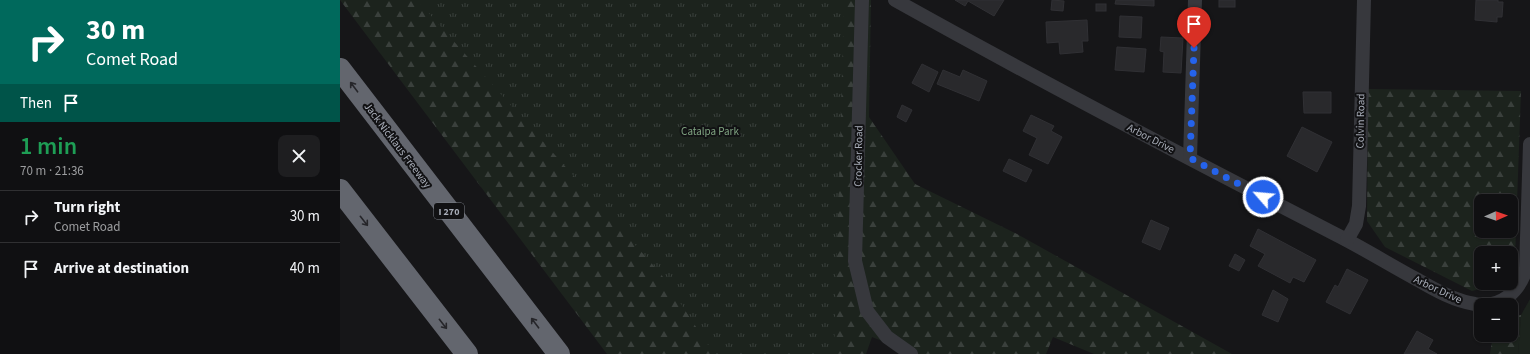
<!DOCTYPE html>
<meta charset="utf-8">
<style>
:root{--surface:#101012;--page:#1e1e20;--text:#f1f3f6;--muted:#9c9d9f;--line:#303032}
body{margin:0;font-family:"Source Sans 3",sans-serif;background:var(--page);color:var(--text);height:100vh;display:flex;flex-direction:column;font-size:15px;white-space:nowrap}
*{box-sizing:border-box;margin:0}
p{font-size:13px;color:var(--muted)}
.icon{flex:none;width:22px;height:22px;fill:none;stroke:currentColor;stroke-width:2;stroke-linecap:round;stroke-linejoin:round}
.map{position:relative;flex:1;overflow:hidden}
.drawer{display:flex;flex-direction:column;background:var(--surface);width:340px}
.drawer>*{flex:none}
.hud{background:#00695c;color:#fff;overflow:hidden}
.needle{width:26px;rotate:88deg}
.controls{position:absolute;left:1134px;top:194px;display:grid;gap:8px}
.controls a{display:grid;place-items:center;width:44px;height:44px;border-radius:8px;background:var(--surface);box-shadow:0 1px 3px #0004,0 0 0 1px var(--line);font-size:20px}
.pin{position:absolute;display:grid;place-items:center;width:34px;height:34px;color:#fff;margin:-41px -17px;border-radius:50% 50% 50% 0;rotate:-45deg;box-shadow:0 0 4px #0007}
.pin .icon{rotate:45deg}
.me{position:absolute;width:44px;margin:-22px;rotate:297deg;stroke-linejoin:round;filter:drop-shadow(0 0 3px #0008)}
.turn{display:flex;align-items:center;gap:14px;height:84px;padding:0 20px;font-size:18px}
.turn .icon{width:52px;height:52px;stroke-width:2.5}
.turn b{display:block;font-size:28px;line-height:34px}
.then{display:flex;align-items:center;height:38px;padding:0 20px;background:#0003;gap:8px;font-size:15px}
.round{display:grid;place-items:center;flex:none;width:42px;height:42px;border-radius:8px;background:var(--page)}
.summary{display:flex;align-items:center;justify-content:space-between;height:68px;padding:0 20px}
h1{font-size:24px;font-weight:600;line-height:30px;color:#1e9e55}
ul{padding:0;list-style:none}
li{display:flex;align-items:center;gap:12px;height:52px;padding:0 20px;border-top:1px solid var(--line)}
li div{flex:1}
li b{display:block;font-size:15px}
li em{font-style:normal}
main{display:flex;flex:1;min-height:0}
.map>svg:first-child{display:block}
.grass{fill:#1c231d}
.forest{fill:url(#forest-firs);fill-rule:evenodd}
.park{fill:url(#park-tufts)}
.building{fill:#29292c;stroke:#303034}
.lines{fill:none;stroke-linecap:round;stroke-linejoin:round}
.street{stroke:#37383d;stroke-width:14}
.highway{stroke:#63666e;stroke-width:22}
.oneway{stroke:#26262a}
.route{stroke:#2563eb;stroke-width:7;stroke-dasharray:0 12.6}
.labels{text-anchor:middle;stroke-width:4;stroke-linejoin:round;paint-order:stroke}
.shield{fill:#111113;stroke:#7b7e86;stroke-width:1}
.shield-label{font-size:10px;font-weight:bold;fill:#a8adb8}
.street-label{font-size:11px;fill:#a8adb8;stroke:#111113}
.park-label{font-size:11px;fill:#7fa381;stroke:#111113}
</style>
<main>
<section class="drawer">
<div class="hud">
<div class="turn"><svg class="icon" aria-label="right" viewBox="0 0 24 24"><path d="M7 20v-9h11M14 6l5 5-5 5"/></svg><div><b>30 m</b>Comet Road</div></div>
<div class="then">Then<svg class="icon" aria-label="arrive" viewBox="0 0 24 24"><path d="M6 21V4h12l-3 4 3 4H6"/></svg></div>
</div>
<div class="summary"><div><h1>1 min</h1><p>70 m · 21:36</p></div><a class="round"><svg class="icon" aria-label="close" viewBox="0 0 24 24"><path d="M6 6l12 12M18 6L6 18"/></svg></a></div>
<ul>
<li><svg class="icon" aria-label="right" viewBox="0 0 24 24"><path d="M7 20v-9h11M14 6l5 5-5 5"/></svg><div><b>Turn right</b><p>Comet Road</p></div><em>30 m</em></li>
<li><svg class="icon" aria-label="arrive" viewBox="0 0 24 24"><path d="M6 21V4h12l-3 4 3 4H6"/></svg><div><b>Arrive at destination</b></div><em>40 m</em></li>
</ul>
</section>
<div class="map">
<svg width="1190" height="354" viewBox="0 0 1190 354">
<defs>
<pattern id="forest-firs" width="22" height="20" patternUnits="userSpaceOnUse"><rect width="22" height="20" fill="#1c231d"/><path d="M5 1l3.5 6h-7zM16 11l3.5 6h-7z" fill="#3a403c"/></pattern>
<pattern id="park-tufts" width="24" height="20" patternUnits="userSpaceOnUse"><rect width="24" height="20" fill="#1c231d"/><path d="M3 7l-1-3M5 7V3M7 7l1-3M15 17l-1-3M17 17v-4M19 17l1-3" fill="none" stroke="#3a403c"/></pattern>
</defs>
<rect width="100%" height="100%" fill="#161618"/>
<!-- grass -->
<polygon class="grass" points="1190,299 1190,354 1178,354 1181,315"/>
<!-- forest -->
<g class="forest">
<polygon points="0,0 531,0 529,117 575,184 677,234 892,354 754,354 713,337 706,354 575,354 532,337 526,354 267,354"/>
<path d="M1028,89L1181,91L1175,259L1171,264V253H1141V283H1158L1156,285L1132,291L1045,247L1027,221ZM1141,201H1171V231H1141Z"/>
<polygon points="1171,315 1181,315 1178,354 1150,354 1153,335 1171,335"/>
</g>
<!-- park -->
<polygon class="park" points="77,0 504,0 494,354 374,354 321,274"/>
<!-- building -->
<g class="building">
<polygon points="615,0 664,0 654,16 628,1 625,6"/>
<polygon points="712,0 724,1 723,11 711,10"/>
<polygon points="776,0 814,0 814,6 775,4"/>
<rect x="879" y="0" width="16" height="7"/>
<polygon points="1136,0 1158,0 1158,2 1163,2 1162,17 1157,17 1157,22 1135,20"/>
<rect x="756" y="4" width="10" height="7"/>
<polygon points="780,16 802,17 801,38 779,37"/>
<polygon points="747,20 748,41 742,41 743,52 720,54 719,42 707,43 706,22"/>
<polygon points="821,37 843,38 841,73 823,72 824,52 820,51"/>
<polygon points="777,47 806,49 804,72 775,70"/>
<polygon points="582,64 598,72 589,92 572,83"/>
<polygon points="603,70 620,77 623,70 647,81 639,101 597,84"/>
<polygon points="963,92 991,92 991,113 964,113"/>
<polygon points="562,105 572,110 566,122 557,117"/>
<polygon points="691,115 714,126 711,131 722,137 708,164 689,155 697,138 683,131"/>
<polygon points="962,127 992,142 977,172 947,156"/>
<polygon points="669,159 692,170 686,182 663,171"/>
<polygon points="811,220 829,228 820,250 802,242"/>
<polygon points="918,229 976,260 964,282 953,277 950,283 918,266 925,254 910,246"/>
<polygon points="895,254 905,260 899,271 889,266"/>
<polygon points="1007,269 1028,280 1010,314 986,302 995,285 998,287"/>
<polygon points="933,290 948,299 938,322 922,315"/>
<polygon points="1077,331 1093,340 1088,349 1097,354 1064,354"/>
</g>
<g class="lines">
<!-- street -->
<g class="street">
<polyline points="522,0 515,261 527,311 547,337 571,354"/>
<path d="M555,0C700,81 847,158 995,234C1023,248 1050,265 1078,280C1095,290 1115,301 1135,304C1160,309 1179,292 1186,269L1190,144"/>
<polyline points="850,158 855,0"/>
<polyline points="1007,240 1016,224 1019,206 1024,0"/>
</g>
<!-- highway -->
<g class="highway">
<polyline points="0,69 219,354"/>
<polyline points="0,190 127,354"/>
</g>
</g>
<!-- one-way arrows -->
<defs><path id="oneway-shaft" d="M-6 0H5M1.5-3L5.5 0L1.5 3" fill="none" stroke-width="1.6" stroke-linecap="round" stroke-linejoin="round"/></defs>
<g class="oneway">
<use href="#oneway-shaft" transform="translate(14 87) rotate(-127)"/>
<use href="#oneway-shaft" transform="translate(24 221) rotate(52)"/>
<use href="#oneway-shaft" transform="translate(195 323) rotate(-127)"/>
<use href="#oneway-shaft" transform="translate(103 324) rotate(52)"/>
</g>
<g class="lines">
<!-- route -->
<polyline class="route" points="854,48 850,158 923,197"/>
</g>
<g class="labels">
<!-- shield labels -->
<rect class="shield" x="94" y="203" width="30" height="16" rx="3"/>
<g class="shield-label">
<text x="109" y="215">I 270</text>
</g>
<!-- street labels -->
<g class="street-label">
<text transform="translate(1020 121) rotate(-89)" y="4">Colvin Road</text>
<text transform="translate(811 138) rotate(27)" y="4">Arbor Drive</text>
<text transform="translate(58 145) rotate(53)" y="4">Jack Nicklaus Freeway</text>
<text transform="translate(518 156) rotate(-89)" y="4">Crocker Road</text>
<text transform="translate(1098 289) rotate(25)" y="4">Arbor Drive</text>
</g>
<!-- park labels -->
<g class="park-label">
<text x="370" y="135">Catalpa Park</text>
</g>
</g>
</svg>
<div class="controls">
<a><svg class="needle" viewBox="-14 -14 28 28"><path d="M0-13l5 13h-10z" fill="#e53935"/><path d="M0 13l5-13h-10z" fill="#9c9d9f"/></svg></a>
<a>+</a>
<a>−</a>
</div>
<div class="pin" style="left:854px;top:48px;background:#d93025"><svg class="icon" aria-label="arrive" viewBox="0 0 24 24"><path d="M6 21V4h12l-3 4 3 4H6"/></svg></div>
<svg class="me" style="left:923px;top:197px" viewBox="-20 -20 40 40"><circle r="17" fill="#2563eb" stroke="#fff" stroke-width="3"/><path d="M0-11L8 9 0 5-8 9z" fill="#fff"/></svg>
</div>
</main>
